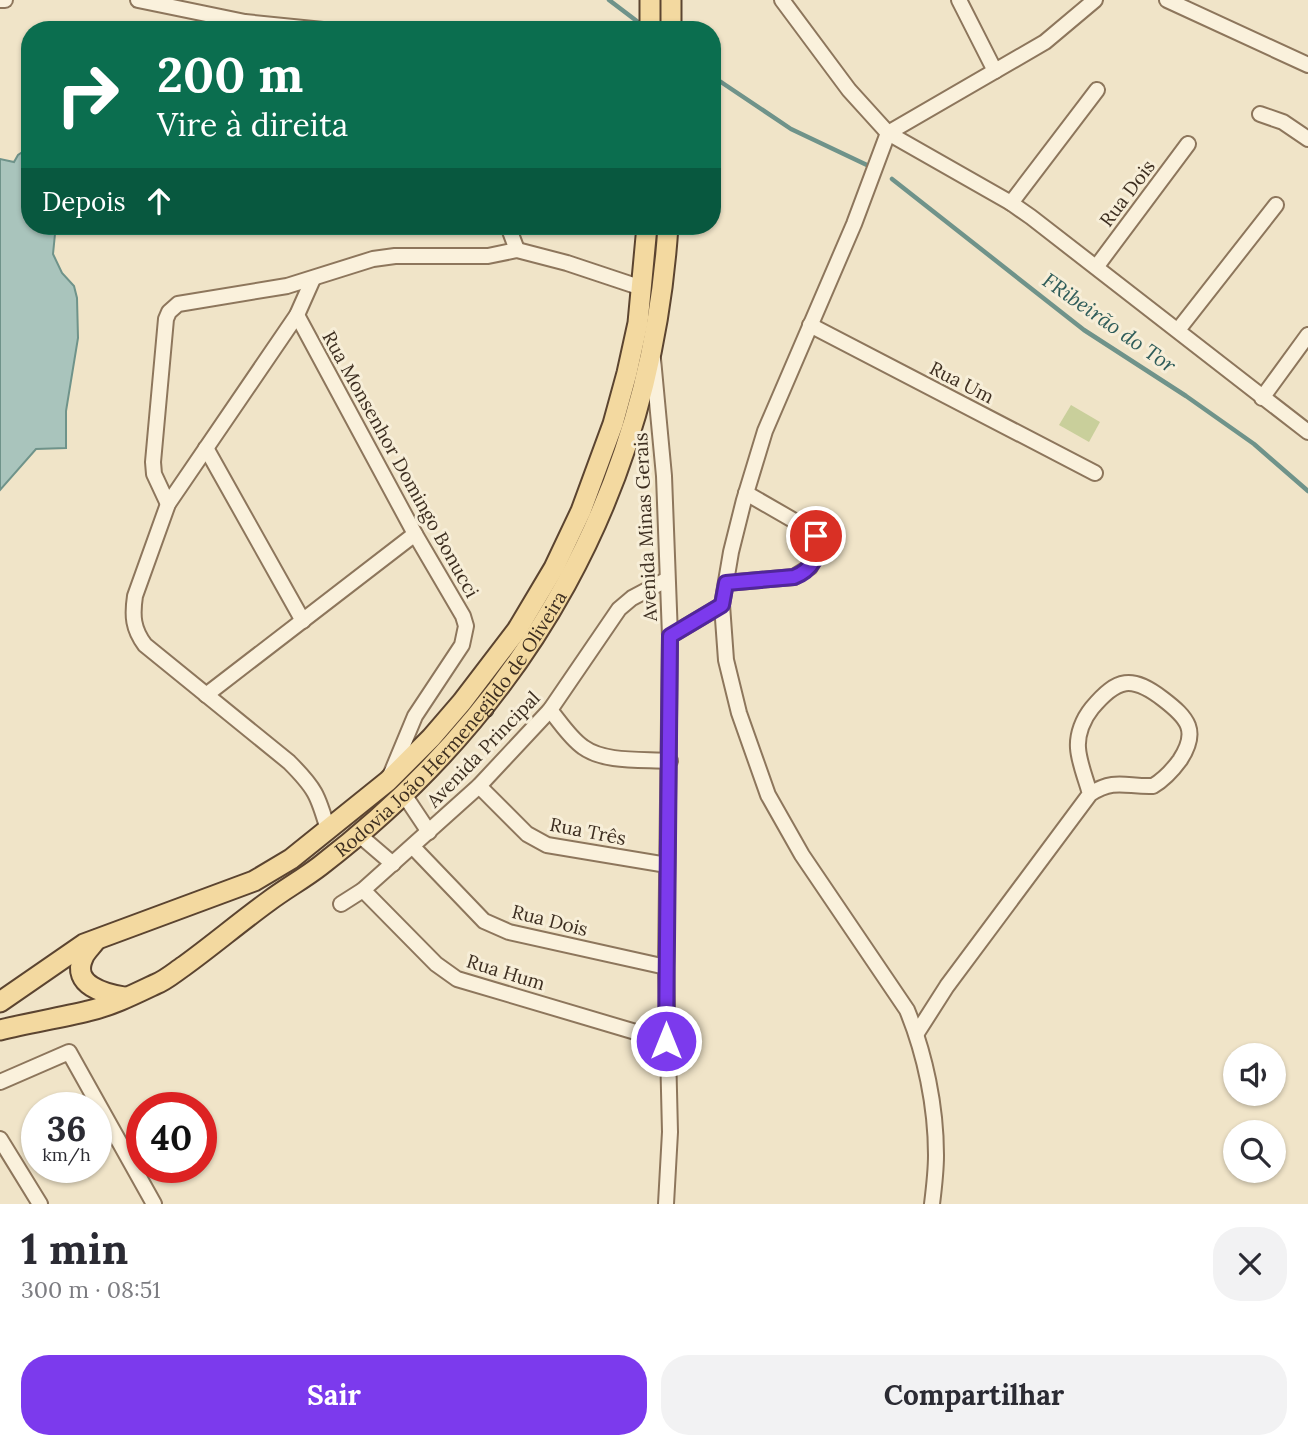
<!DOCTYPE html>
<html lang="pt">
<meta charset="utf-8">
<style>
:root{--surface:#fff;--page:#f2f2f3;--text:#2b2b33;--muted:#7c7c81;--accent:#7c3aed}
body{margin:0;font-family:Lora,serif;background:var(--page);color:var(--text);height:100vh;display:flex;flex-direction:column;font-size:26px;white-space:nowrap}
*{box-sizing:border-box;margin:0}
p{font-size:23px;color:var(--muted)}
.icon{flex:none;width:38px;height:38px;fill:none;stroke:currentColor;stroke-width:2;stroke-linecap:round;stroke-linejoin:round}
.map{position:relative;height:1204px;overflow:hidden}
.side{display:flex;flex-direction:column;background:var(--surface);flex:1}
.side>*{flex:none}
.top-card{position:absolute;left:21px;top:21px;width:700px;height:214px;border-radius:28px;box-shadow:0 2px 5px #0004;background:#0b6e4f;color:#fff;overflow:hidden}
.buttons{position:absolute;left:1223px;top:1043px;display:grid;gap:14px}
.buttons a{display:grid;place-items:center;width:63px;height:63px;border-radius:50%;background:var(--surface);box-shadow:0 2px 5px #0004;font-size:35px}
.speed{position:absolute;left:21px;top:1092px;display:flex;gap:14px;font-size:35px;font-weight:700;text-align:center}
.speed>*{display:grid;place-content:center;width:91px;height:91px;border-radius:50%;background:var(--surface);box-shadow:0 2px 5px #0004;line-height:1}
.speed small{font-size:18px;font-weight:400}
.speed .limit{border:10px solid #d22;background:#fff;color:#111}
.pin{position:absolute;display:grid;place-items:center;width:60px;height:60px;color:#fff;margin:-30px;border:4px solid #fff;border-radius:50%;box-shadow:0 2px 7px #0007}
.me{position:absolute;width:77px;margin:-38px;rotate:0deg;stroke-linejoin:round;filter:drop-shadow(0 0 5px #0008)}
.turn{display:flex;align-items:center;gap:24px;height:147px;padding:0 21px;font-size:32px}
.turn .icon{width:91px;height:91px;stroke-width:2.5}
.turn b{display:block;font-size:49px;line-height:60px}
.then{display:flex;align-items:center;height:66px;padding:0 21px;background:#0003;gap:14px;font-size:26px}
.round{display:grid;place-items:center;flex:none;width:74px;height:74px;border-radius:28px;background:var(--page)}
.headline{display:flex;align-items:center;justify-content:space-between;height:119px;padding:0 21px}
h1{font-size:42px;font-weight:700;line-height:52px}
.button{display:flex;gap:14px;margin-top:auto;padding:14px 21px}
.button a{flex:1;height:80px;border-radius:28px;background:var(--accent);color:#fff;font-size:28px;font-weight:700;line-height:80px;text-align:center}
.button a+a{background:var(--page);color:var(--text)}
.map>svg:first-child{display:block}
.green{fill:#c9cf9b}
.water{fill:#a9c4bc;stroke:#6f938a;stroke-width:2}
.lines{fill:none;stroke-linecap:round;stroke-linejoin:round}
.stream{stroke:#6f938a;stroke-width:4.5}
.minor-casing{stroke:#8d765c;stroke-width:18}
.major-casing{stroke:#5b4430;stroke-width:23}
.minor{stroke:#faf1dc;stroke-width:14}
.major{stroke:#f3d9a0;stroke-width:19}
.route-casing{stroke:#51269a;stroke-width:18}
.route{stroke:#7c3aed;stroke-width:12}
.labels{text-anchor:middle;stroke-width:6;stroke-linejoin:round;paint-order:stroke}
.street-label{font-size:19px;fill:#3d2e20;stroke:#f7eed8}
.water-label{font-size:21px;font-style:italic;fill:#2f5d5a;stroke:#f7eed8}
</style>
<div class="map">
<svg width="1308" height="1204" viewBox="0 0 1308 1204">
<rect width="100%" height="100%" fill="#f0e4c8"/>
<!-- green -->
<polygon class="green" points="1071,405 1100,422 1089,442 1059,425"/>
<!-- water -->
<polygon class="water" points="30,147 30,226 80,226 55,234 53,254 62,273 74,286 77,298 78,338 66,411 66,448 36,449 0,490 0,159 14,162 18,155"/>
<g class="lines">
<!-- stream -->
<g class="stream">
<polyline points="609,0 642,25"/>
<polyline points="712,76 791,129 869,166"/>
<polyline points="892,179 1084,330 1186,396 1254,444 1308,491"/>
</g>
<!-- minor casing -->
<g class="minor-casing">
<g id="minor">
<polyline points="0,0 5,0"/>
<polyline points="138,0 245,22 323,30"/>
<polyline points="782,0 849,90 888,133 1011,203 1031,217 1308,432"/>
<polyline points="959,0 995,71"/>
<polyline points="1167,0 1308,65"/>
<polyline points="1260,114 1283,122 1308,139"/>
<polyline points="1011,203 1097,90"/>
<polyline points="508,226 517,250"/>
<polyline points="1097,266 1188,144"/>
<path d="M313,279L297,315L168,504L135,596C132,616 133,629 145,645L289,762C315,788 318,795 328,830"/>
<polyline points="297,315 415,534 463,616 466,626 462,645 415,716 390,776"/>
<polyline points="810,325 1095,473"/>
<polyline points="1178,330 1276,205"/>
<polyline points="653,359 664,476 670,636 666,967 670,1132 666,1204"/>
<polyline points="1262,398 1308,335"/>
<polyline points="206,448 303,621"/>
<polyline points="168,504 154,474 153,462 166,319 169,312 178,304 287,286 373,259 395,256 488,256 517,250 567,263 642,288"/>
<polyline points="726,583 794,577 810,567 817,554 819,543 816,536 805,527 746,493"/>
<polyline points="670,636 722,605"/>
<polyline points="206,695 415,534"/>
<path d="M550,710C560,722 570,738 583,747C605,763 643,759 670,761"/>
<polyline points="479,786 527,834 547,845 667,865"/>
<polyline points="403,793 429,832"/>
<polyline points="358,834 393,864"/>
<polyline points="413,847 484,921 509,932 666,967"/>
<polyline points="363,890 436,964 457,979 666,1041"/>
<polyline points="341,904 363,890 479,786 550,710 619,609 632,598 666,580"/>
<path d="M917,1033L947,986L1090,794C1115,778 1126,787 1153,786C1165,779 1172,771 1180,760C1199,731 1188,718 1163,699C1132,675 1117,678 1092,708C1083,719 1077,734 1078,748C1079,763 1086,779 1090,794"/>
<polyline points="0,1082 69,1052 154,1204"/>
<polyline points="0,1139 40,1204"/>
<path d="M932,1204C934,1188 936,1171 936,1155C936,1106 925,1054 907,1010L802,855L768,795L739,713L726,660L722,605L731,552L744,500L765,431L854,224L888,133L1045,42L1095,0"/>
</g>
</g>
<!-- major casing -->
<g class="major-casing">
<g id="major">
<polyline points="650,30 650,0"/>
<polyline points="671,30 671,0"/>
<path d="M96,940C92,946 85,952 83,958C71,985 105,994 124,997"/>
<polyline points="0,1002 84,944 254,881 291,859 388,781 431,738 462,702 517,630 554,568 581,511 613,424 627,373 638,323 647,226"/>
<path id="s1" d="M0,1030C29,1023 59,1018 88,1011C111,1006 135,994 156,984C166,980 175,972 184,966C213,945 240,922 269,901C285,889 303,879 320,866C528,706 651,489 668,226"/>
</g>
</g>
<!-- minor -->
<use href="#minor" class="minor"/>
<!-- major -->
<use href="#major" class="major"/>
</g>
<g class="lines">
<!-- route casing -->
<g class="route-casing">
<path id="route" d="M666,1041L670,636L722,605L726,583L794,577C810,571 823,554 816,536"/>
</g>
<!-- route -->
<use href="#route" class="route"/>
</g>
<g class="labels">
<!-- street labels -->
<g class="street-label">
<text transform="translate(1127 193) rotate(-53)" y="7">Rua Dois</text>
<text transform="translate(962 382) rotate(27)" y="7">Rua Um</text>
<text transform="translate(401 464) rotate(61)" y="7">Rua Monsenhor Domingo Bonucci</text>
<text transform="translate(645 527) rotate(-93)" y="7">Avenida Minas Gerais</text>
<text dy="7" stroke="none"><textPath href="#s1" startOffset="560">Rodovia João Hermenegildo de Oliveira</textPath></text>
<text transform="translate(483 749) rotate(-46)" y="7">Avenida Principal</text>
<text transform="translate(588 831) rotate(11)" y="7">Rua Três</text>
<text transform="translate(550 920) rotate(14)" y="7">Rua Dois</text>
<text transform="translate(506 972) rotate(17)" y="7">Rua Hum</text>
</g>
<!-- water labels -->
<g class="water-label">
<text transform="translate(1109 323) rotate(35)" y="7">FRibeirão do Tor</text>
</g>
</g>
</svg>
<div class="buttons">
<a><svg class="icon" aria-label="sound" viewBox="0 0 24 24"><path d="M4 9h4l5-4v14l-5-4H4zM17 9q2 3 0 6"/></svg></a>
<a><svg class="icon" aria-label="search" viewBox="0 0 24 24"><circle cx="10" cy="10" r="6"/><path d="M15 15l6 6"/></svg></a>
</div>
<div class="speed"><div>36<small>km/h</small></div><div class="limit">40</div></div>
<div class="pin" style="left:816px;top:536px;background:#d93025"><svg class="icon" aria-label="arrive" viewBox="0 0 24 24"><path d="M6 21V4h12l-3 4 3 4H6"/></svg></div>
<svg class="me" style="left:666px;top:1041px" viewBox="-20 -20 40 40"><circle r="17" fill="#7c3aed" stroke="#fff" stroke-width="3"/><path d="M0-11L8 9 0 5-8 9z" fill="#fff"/></svg>
<div class="top-card">
<div class="turn"><svg class="icon" aria-label="right" viewBox="0 0 24 24"><path d="M7 20v-9h11M14 6l5 5-5 5"/></svg><div><b>200 m</b>Vire à direita</div></div>
<div class="then">Depois<svg class="icon" aria-label="ahead" viewBox="0 0 24 24"><path d="M12 20V5M6 11l6-6 6 6"/></svg></div>
</div>
</div>
<section class="side">
<div class="headline"><div><h1>1 min</h1><p>300 m · 08:51</p></div><a class="round"><svg class="icon" aria-label="close" viewBox="0 0 24 24"><path d="M6 6l12 12M18 6L6 18"/></svg></a></div>
<div class="button"><a>Sair</a><a>Compartilhar</a></div>
</section>
